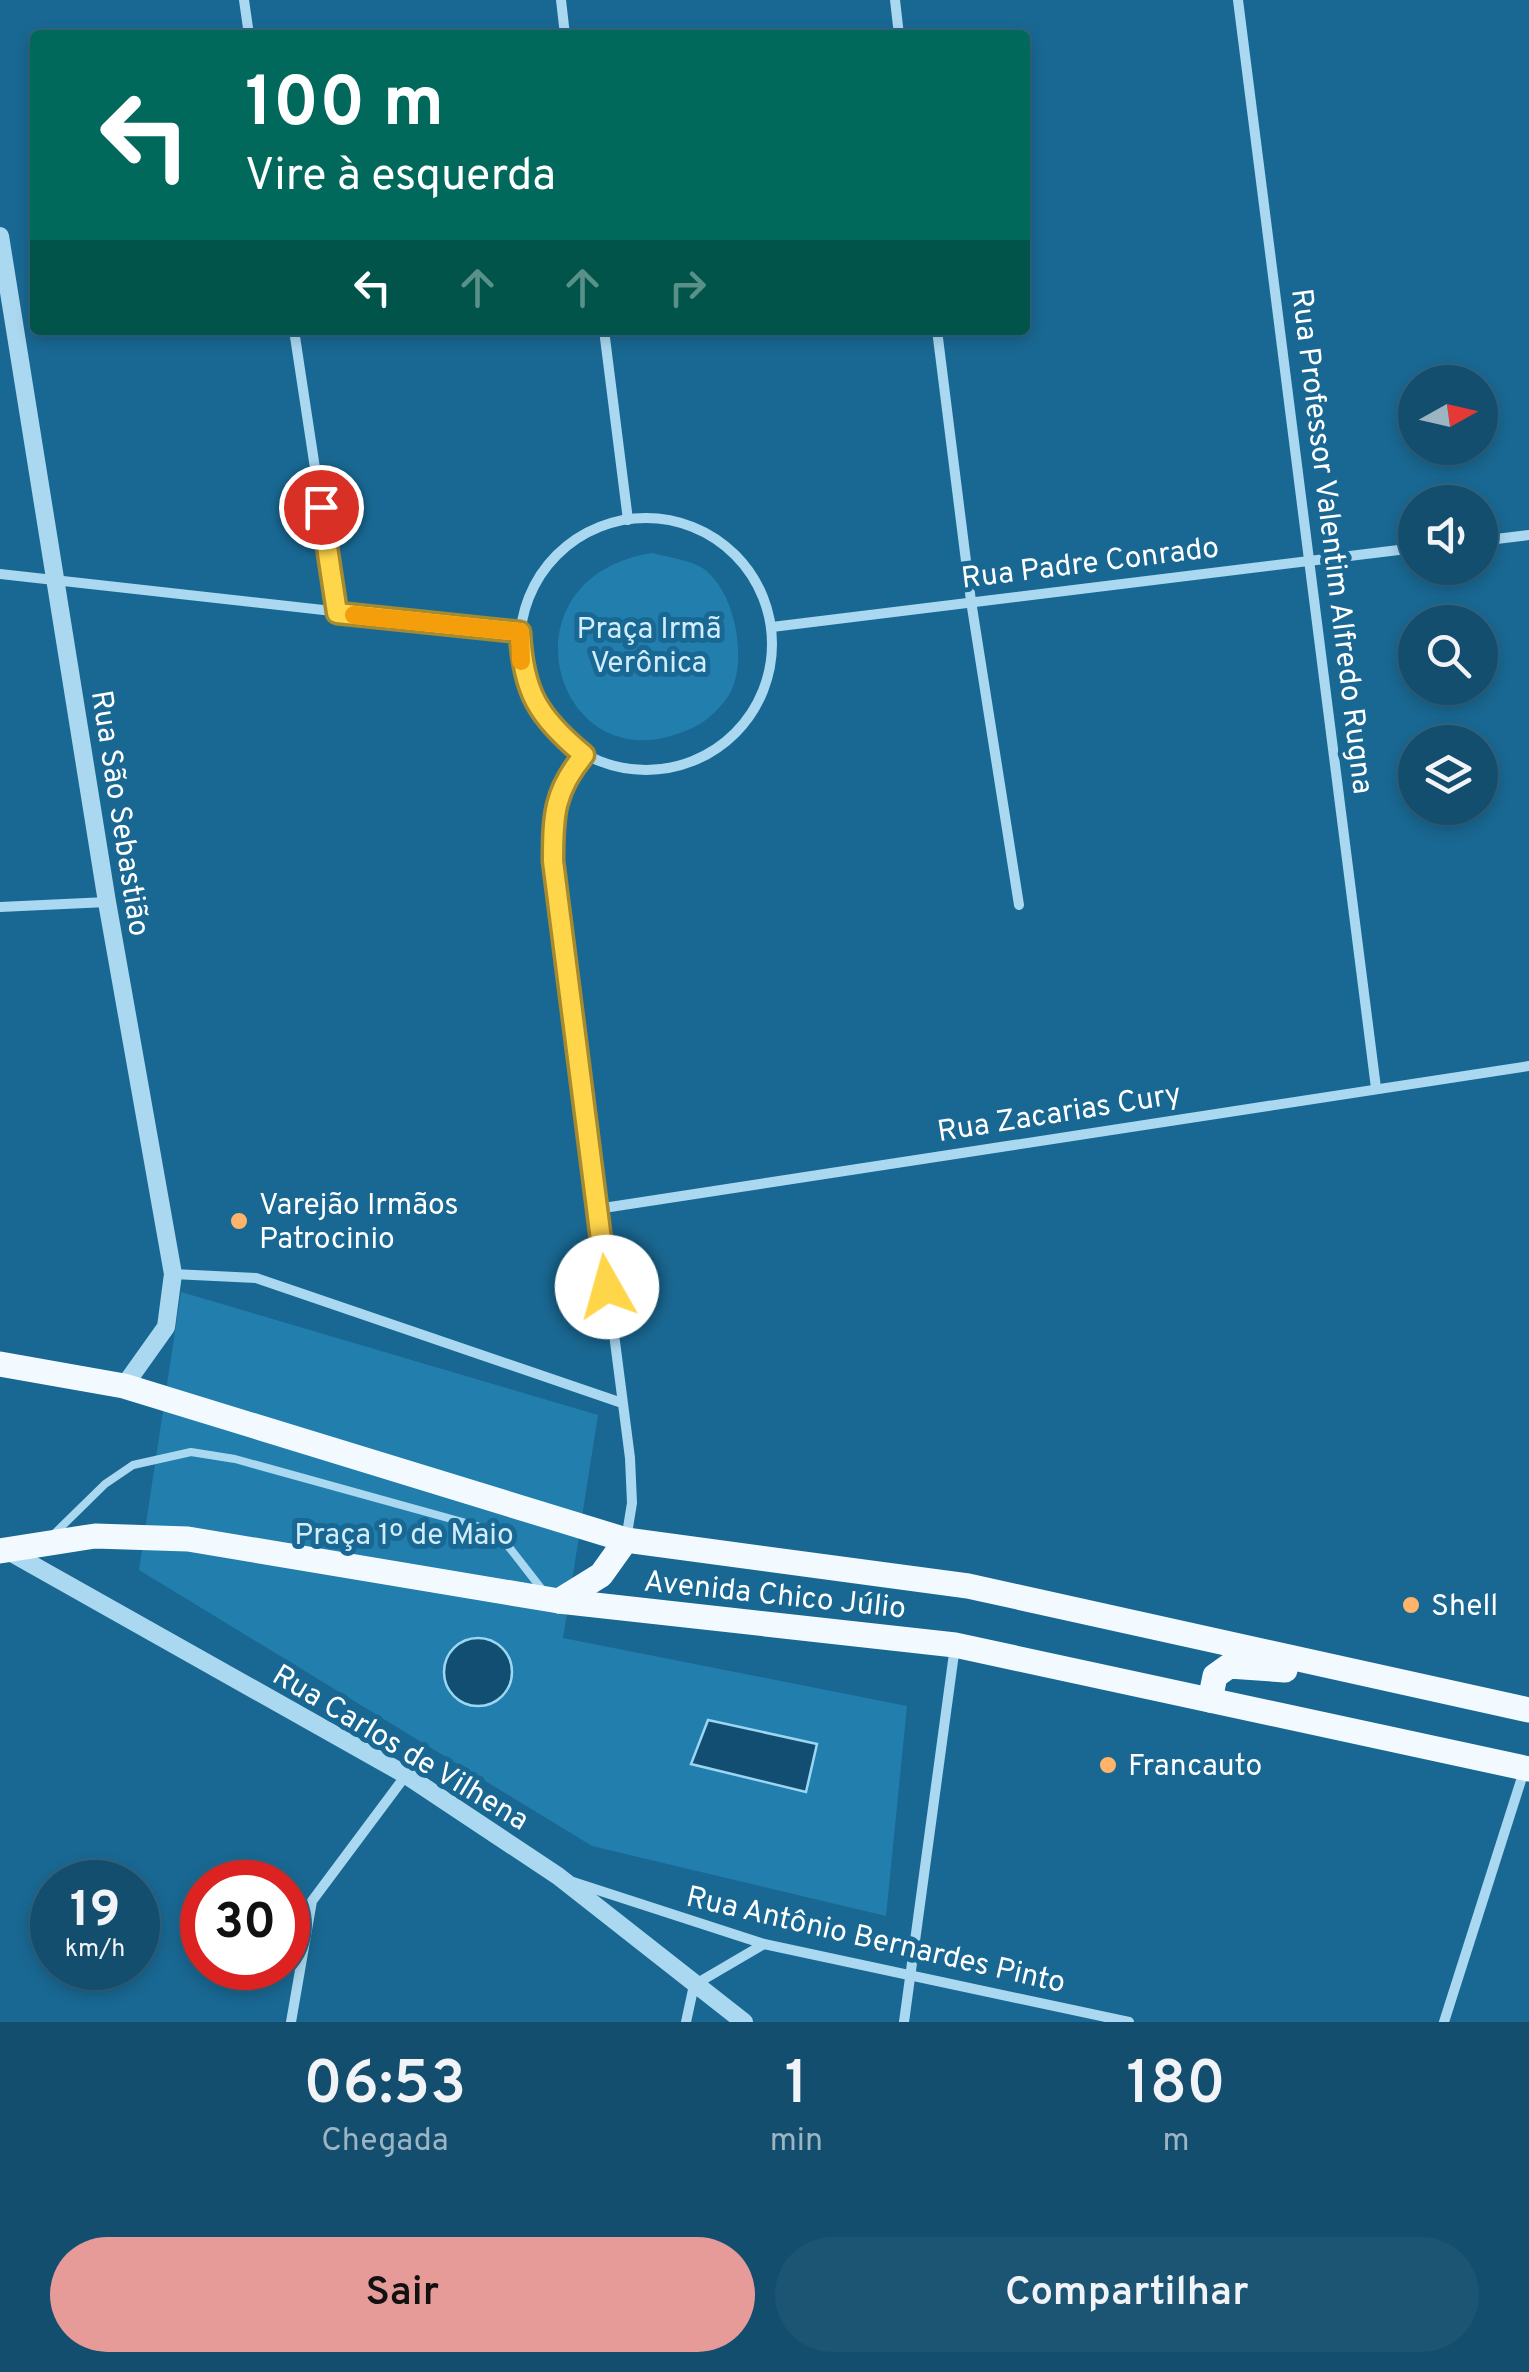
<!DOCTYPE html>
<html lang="pt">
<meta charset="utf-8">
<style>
:root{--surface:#134e6e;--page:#1c5573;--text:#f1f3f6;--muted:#9db4c2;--line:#326581;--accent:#e69b98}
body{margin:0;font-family:Overpass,sans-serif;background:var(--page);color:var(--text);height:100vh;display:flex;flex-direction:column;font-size:38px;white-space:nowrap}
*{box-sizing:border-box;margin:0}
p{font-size:32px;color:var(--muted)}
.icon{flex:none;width:55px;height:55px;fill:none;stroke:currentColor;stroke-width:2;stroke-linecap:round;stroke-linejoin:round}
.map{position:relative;height:2022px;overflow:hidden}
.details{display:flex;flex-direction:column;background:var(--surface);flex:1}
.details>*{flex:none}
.hud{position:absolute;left:30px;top:30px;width:1000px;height:305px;border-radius:10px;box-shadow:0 5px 15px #0003,0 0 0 2px var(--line);background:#00695c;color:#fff;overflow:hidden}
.needle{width:65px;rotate:82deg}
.fabs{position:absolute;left:1398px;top:365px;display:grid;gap:20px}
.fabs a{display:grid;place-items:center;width:100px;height:100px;border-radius:50%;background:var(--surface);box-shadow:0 5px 15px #0003,0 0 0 2px var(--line);font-size:50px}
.speed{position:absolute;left:30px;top:1860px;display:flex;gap:20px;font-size:50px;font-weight:700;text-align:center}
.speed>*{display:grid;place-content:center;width:130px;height:130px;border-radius:50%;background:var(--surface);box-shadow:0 5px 15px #0003,0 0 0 2px var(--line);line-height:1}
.speed small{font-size:25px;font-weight:400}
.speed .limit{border:15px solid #d22;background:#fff;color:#111}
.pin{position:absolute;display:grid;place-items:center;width:85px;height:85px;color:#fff;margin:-42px;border:5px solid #fff;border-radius:50%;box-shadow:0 2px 10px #0007}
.me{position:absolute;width:110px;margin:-55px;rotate:353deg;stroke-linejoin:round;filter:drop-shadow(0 0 8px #0008)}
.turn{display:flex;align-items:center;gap:35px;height:210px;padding:0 50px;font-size:45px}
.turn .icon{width:130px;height:130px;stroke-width:2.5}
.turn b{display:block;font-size:70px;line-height:85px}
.lanes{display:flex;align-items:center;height:95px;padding:0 50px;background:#0003;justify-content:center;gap:50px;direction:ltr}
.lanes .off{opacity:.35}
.eta{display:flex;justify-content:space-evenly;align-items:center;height:170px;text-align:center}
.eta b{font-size:60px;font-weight:600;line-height:70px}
.primary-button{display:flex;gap:20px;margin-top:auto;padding:20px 50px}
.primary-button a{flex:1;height:115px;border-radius:60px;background:var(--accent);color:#111;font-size:40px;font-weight:600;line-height:115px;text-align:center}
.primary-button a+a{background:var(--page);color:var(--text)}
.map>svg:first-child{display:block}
.green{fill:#227ead}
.water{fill:#114e71;stroke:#9dd6f2;stroke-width:2.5}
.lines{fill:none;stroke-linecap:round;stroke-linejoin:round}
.service{stroke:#aad8f0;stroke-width:8}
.minor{stroke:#aad8f0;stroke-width:10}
.tertiary{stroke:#aad8f0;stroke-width:18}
.primary{stroke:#f3faff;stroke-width:25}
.route-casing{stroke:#a68a30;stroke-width:25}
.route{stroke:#ffd54a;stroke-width:18}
.slow{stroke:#f59e0b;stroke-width:18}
.poi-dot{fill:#ffb469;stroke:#196893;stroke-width:4}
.labels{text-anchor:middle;stroke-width:10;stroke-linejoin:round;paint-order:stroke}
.street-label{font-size:30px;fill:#fff;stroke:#196893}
.park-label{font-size:30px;fill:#d1edfb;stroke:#196893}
.poi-label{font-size:30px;fill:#fff;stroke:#196893;text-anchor:start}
</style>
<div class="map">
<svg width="1529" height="2022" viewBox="0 0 1529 2022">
<rect width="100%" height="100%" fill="#196893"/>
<!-- green -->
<g class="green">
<path d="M652,553C667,557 691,560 704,569C737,593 751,671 724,702C707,723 692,730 667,737C550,767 502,577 652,553Z"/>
<polygon points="181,1292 598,1415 563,1638 907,1706 886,1916 592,1846 139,1570"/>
</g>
<!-- water -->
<g class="water">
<circle cx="478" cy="1672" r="34"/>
<polygon points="708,1720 817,1744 806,1792 691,1764"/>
</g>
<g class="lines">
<!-- service -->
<polyline class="service" points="54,1534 105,1484 133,1465 191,1452 235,1459 477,1526 505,1542 544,1592"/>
<!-- minor -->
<g class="minor">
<polyline points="244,0 249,35"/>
<polyline points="561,0 565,35"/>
<polyline points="895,0 899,35"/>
<polyline points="1238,0 1376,1088"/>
<polyline points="294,330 337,613"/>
<polyline points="604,330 628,520"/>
<polyline points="937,330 971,601 1019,905"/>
<circle cx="646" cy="644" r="126"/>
<polyline points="1480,541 1529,535"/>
<polyline points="0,574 520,632"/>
<polyline points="772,627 1415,548"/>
<path d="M583,755C554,791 553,815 553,861L630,1458L632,1503L626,1540"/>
<polyline points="0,907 107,902"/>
<polyline points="597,1209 1529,1066"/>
<polyline points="173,1274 256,1278 622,1403"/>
<polyline points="573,1882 764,1944 1129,2022"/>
<polyline points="291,2022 312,1901 406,1775"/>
<polyline points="686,2022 694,1985 764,1944"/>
<polyline points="904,2022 955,1646"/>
<polyline points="1444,2022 1524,1771"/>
</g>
<!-- tertiary -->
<g class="tertiary">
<polyline points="0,236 107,902 173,1274 166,1327 124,1386"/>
<polyline points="8,1551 406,1775 558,1876 744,2022"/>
</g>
<!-- primary -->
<g class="primary">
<polyline points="0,1364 124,1386 626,1540 968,1586 1529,1710"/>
<polyline points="0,1551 95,1536 188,1539 559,1601 955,1645 1529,1769"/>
<polyline points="559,1601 601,1575 626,1540"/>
<polyline points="1210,1700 1215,1676 1229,1666 1285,1670"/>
</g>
</g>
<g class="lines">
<!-- route casing -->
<g class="route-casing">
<path id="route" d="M321,507L337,613L520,632C523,692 538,717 584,755C554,791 553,815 553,861L607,1287"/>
</g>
<!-- route -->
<use href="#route" class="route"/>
<!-- slow -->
<polyline class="slow" points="354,615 520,632 521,661"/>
</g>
<!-- markers -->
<g class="poi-dot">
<circle cx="239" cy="1221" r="10"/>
<circle cx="1411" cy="1605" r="10"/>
<circle cx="1108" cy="1765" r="10"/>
</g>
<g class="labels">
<!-- street labels -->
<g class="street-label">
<text transform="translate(1333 541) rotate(83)" y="10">Rua Professor Valentim Alfredo Rugna</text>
<text transform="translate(1090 562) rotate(-7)" y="10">Rua Padre Conrado</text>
<text transform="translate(121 813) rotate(81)" y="10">Rua São Sebastião</text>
<text transform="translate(1059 1112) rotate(-9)" y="10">Rua Zacarias Cury</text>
<text transform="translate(775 1594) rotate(6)" y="10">Avenida Chico Júlio</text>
<text transform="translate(401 1747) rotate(31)" y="10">Rua Carlos de Vilhena</text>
<text transform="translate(876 1939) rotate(13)" y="10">Rua Antônio Bernardes Pinto</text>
</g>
<!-- park labels -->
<g class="park-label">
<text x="649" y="638">Praça Irmã<tspan x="649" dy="34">Verônica</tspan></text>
<text x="404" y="1544">Praça 1º de Maio</text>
</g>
<!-- poi labels -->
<g class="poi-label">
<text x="259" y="1214">Varejão Irmãos<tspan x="259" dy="34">Patrocinio</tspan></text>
<text x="1431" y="1615">Shell</text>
<text x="1128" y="1775">Francauto</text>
</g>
</g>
</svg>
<div class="fabs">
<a><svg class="needle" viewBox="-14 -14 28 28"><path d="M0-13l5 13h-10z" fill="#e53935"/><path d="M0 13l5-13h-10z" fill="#9db4c2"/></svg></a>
<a><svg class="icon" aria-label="sound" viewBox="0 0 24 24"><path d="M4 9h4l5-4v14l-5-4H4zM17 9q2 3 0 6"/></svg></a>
<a><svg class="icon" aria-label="search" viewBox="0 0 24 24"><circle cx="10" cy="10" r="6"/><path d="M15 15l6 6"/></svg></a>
<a><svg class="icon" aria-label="layers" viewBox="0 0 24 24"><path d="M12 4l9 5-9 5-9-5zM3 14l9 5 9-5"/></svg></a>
</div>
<div class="speed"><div>19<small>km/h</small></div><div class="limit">30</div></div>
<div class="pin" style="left:321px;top:507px;background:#d93025"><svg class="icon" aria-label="arrive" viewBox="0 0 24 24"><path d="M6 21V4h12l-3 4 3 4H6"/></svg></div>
<svg class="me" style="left:607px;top:1287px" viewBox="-20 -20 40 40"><circle r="19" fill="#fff"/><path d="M0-13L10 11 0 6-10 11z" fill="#ffd54a"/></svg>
<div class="hud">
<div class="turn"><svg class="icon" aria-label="left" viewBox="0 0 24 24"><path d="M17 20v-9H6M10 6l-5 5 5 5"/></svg><div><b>100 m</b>Vire à esquerda</div></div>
<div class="lanes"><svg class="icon" aria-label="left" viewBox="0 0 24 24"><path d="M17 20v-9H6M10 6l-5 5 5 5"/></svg><svg class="icon off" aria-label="ahead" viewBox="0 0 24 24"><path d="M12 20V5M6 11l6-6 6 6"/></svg><svg class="icon off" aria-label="ahead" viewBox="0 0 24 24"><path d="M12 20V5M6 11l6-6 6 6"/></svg><svg class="icon off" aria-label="right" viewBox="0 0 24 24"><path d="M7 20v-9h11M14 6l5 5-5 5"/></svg></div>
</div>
</div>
<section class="details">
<div class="eta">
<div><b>06:53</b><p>Chegada</p></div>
<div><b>1</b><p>min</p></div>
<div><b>180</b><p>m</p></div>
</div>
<div class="primary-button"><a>Sair</a><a>Compartilhar</a></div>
</section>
